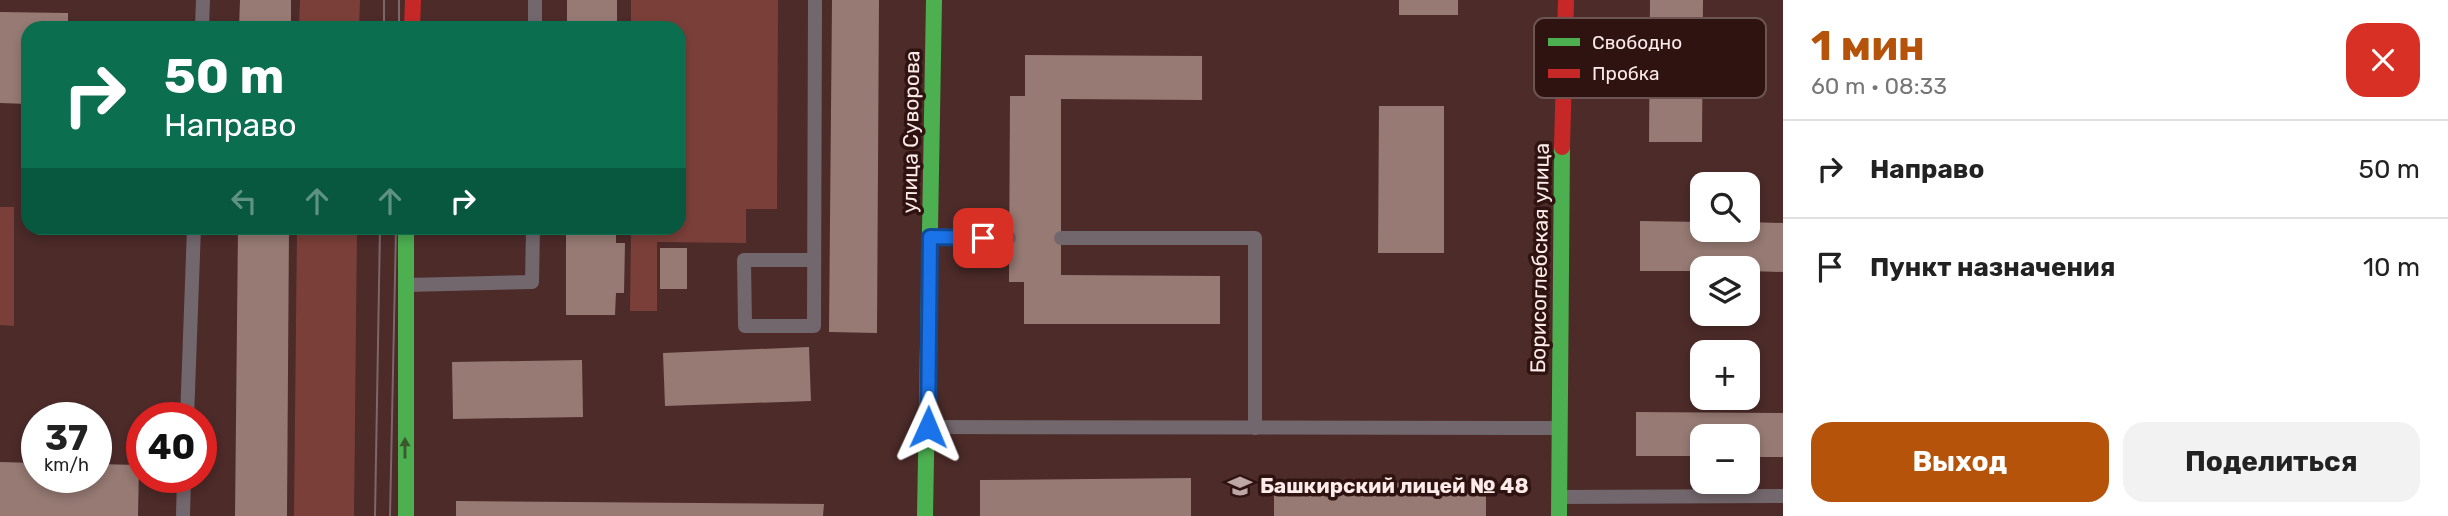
<!DOCTYPE html>
<html lang="ru">
<meta charset="utf-8">
<style>
:root{--surface:#fff;--page:#f2f2f2;--text:#222;--muted:#767676;--line:#e0e0e0;--accent:#b45309}
body{margin:0;font-family:Rubik,sans-serif;background:var(--page);color:var(--text);height:100vh;display:flex;flex-direction:column;font-size:26px;white-space:nowrap}
*{box-sizing:border-box;margin:0}
p{font-size:23px;color:var(--muted)}
.icon{flex:none;width:38px;height:38px;fill:none;stroke:currentColor;stroke-width:2;stroke-linecap:round;stroke-linejoin:round}
.map{position:relative;flex:1;overflow:hidden}
.panel{display:flex;flex-direction:column;background:var(--surface);width:665px}
.panel>*{flex:none}
.banner{position:absolute;left:21px;top:21px;width:665px;height:214px;border-radius:21px;box-shadow:0 4px 10px #0003;background:#0b6e4f;color:#fff;overflow:hidden}
.buttons{position:absolute;left:1690px;top:172px;display:grid;gap:14px}
.buttons a{display:grid;place-items:center;width:70px;height:70px;border-radius:14px;background:var(--surface);box-shadow:0 4px 10px #0003;font-size:35px}
.speed{position:absolute;left:21px;top:402px;display:flex;gap:14px;font-size:35px;font-weight:700;text-align:center}
.speed>*{display:grid;place-content:center;width:91px;height:91px;border-radius:50%;background:var(--surface);box-shadow:0 4px 10px #0003;line-height:1}
.speed small{font-size:18px;font-weight:400}
.speed .limit{border:10px solid #d22;background:#fff;color:#111}
.pin{position:absolute;display:grid;place-items:center;width:60px;height:60px;color:#fff;margin:-30px;border-radius:14px;box-shadow:0 4px 10px #0006}
.me{position:absolute;width:77px;margin:-38px;rotate:1deg;stroke-linejoin:round;filter:drop-shadow(0 0 5px #0008)}
.turn{display:flex;align-items:center;gap:24px;height:147px;padding:0 28px;font-size:32px}
.turn .icon{width:91px;height:91px;stroke-width:2.5}
.turn b{display:block;font-size:49px;line-height:60px}
.lanes{display:flex;align-items:center;height:66px;padding:0 28px;background:#0003;justify-content:center;gap:35px;direction:ltr}
.lanes .off{opacity:.35}
.round{display:grid;place-items:center;flex:none;width:74px;height:74px;border-radius:21px;background:var(--page)}
.head{display:flex;align-items:center;justify-content:space-between;height:119px;padding:0 28px}
h1{font-size:42px;font-weight:700;line-height:52px;color:var(--accent)}
.action{display:flex;gap:14px;margin-top:auto;padding:14px 28px}
.action a{flex:1;height:80px;border-radius:21px;background:var(--accent);color:#fff;font-size:28px;font-weight:700;line-height:80px;text-align:center}
.action a+a{background:var(--page);color:var(--text)}
ul{padding:0;list-style:none}
li{display:flex;align-items:center;gap:21px;height:98px;padding:0 28px;border-top:2px solid var(--line)}
li div{flex:1}
li b{display:block;font-size:26px}
li em{font-style:normal}
main{display:flex;flex:1;min-height:0}
.map>svg:first-child{display:block}
.green{fill:#7b3f39}
.building{fill:#967a73}
.lines{fill:none;stroke-linecap:round;stroke-linejoin:round}
.lane{stroke:#72676d;stroke-width:14}
.fast{stroke:#4caf50;stroke-width:16}
.jam{stroke:#c62828;stroke-width:16}
.tram{stroke:#7a686a;stroke-width:2}
.oneway{fill:#3c592d}
.route-casing{stroke:#114b97;stroke-width:18}
.route{stroke:#1a73e8;stroke-width:12}
.labels{text-anchor:middle;stroke-width:7;stroke-linejoin:round;paint-order:stroke}
.street-label{font-size:21px;fill:#fcebe9;stroke:#2f1311}
.poi-label{font-size:21px;font-weight:bold;fill:#fcebe9;stroke:#2f1311;text-anchor:start}
.key{fill:#2f1311;stroke:#6c5452;stroke-width:2}
.key-label{font-size:19px;fill:#fcebe9}
</style>
<main>
<div class="map">
<svg width="1783" height="516" viewBox="0 0 1783 516">
<rect width="100%" height="100%" fill="#4c2b29"/>
<!-- green -->
<g class="green">
<polygon points="300,0 360,0 359,28 299,28"/>
<polygon points="631,0 778,0 777,209 746,209 746,243 657,242 657,311 630,311 631,228 679,228 679,28 631,28"/>
<polygon points="0,207 14,207 14,326 0,325"/>
<polygon points="297,228 357,228 354,516 294,516"/>
</g>
<!-- building -->
<g class="building">
<polygon points="240,0 291,0 291,28 239,28"/>
<rect x="567" y="0" width="50" height="28"/>
<polygon points="832,0 879,0 877,333 829,332"/>
<rect x="1399" y="0" width="59" height="15"/>
<polygon points="1650,0 1703,0 1702,142 1649,142"/>
<polygon points="0,12 68,13 68,28 28,28 28,104 0,103"/>
<polygon points="1025,55 1202,56 1202,100 1061,99 1061,275 1220,276 1220,324 1024,324 1024,282 1009,282 1010,96 1025,96"/>
<polygon points="1379,106 1444,106 1444,253 1378,253"/>
<polygon points="1640,221 1703,222 1703,229 1748,229 1748,222 1783,223 1783,272 1748,271 1748,268 1703,268 1703,271 1640,271"/>
<polygon points="238,228 289,228 287,516 235,516"/>
<polygon points="566,228 616,228 616,243 625,243 624,293 616,293 615,315 566,315"/>
<rect x="660" y="248" width="27" height="41"/>
<polygon points="809,347 811,401 665,406 663,353"/>
<polygon points="582,360 583,417 453,419 452,362"/>
<polygon points="1636,412 1783,413 1783,457 1748,457 1748,436 1703,436 1703,456 1636,456"/>
<polygon points="0,462 37,463 37,478 96,478 96,464 139,465 138,516 0,516"/>
<polygon points="1191,478 1191,516 980,516 980,480"/>
<polygon points="1274,482 1486,483 1486,516 1274,516"/>
<polygon points="456,501 824,504 823,516 456,516"/>
</g>
<g class="lines">
<!-- lane -->
<g class="lane">
<polyline points="202,28 203,0"/>
<polyline points="535,28 535,0"/>
<polyline points="931,237 1009,238"/>
<polyline points="1061,238 1255,238 1255,428"/>
<polyline points="814,260 744,260 745,326 814,326 815,0"/>
<polyline points="406,285 532,282 533,228"/>
<polyline points="187,418 194,228"/>
<polyline points="929,427 1560,428"/>
<polyline points="1560,497 1783,496"/>
<polyline points="183,516 184,478"/>
</g>
<!-- fast -->
<g class="fast">
<polyline points="406,228 406,516"/>
<polyline points="925,516 934,0"/>
<polyline points="1559,516 1562,147"/>
</g>
<!-- jam -->
<g class="jam">
<polyline points="412,28 413,0"/>
<polyline points="1562,147 1566,0"/>
</g>
<!-- tram -->
<g class="tram">
<polyline points="384,28 384,0"/>
<polyline points="399,28 399,0"/>
<polyline points="375,516 380,228"/>
<polyline points="390,516 396,228"/>
</g>
</g>
<!-- one-way arrows -->
<defs><path id="oneway-solid" d="M-6-.8H1V-3.2L6.5 0L1 3.2V.8H-6Z" transform="scale(1.75)"/></defs>
<use class="oneway" href="#oneway-solid" transform="translate(405 448) rotate(-90)"/>
<g class="lines">
<!-- route casing -->
<g class="route-casing">
<polyline id="route" points="928,427 930,237 983,238"/>
</g>
<!-- route -->
<use href="#route" class="route"/>
</g>
<!-- icons -->
<defs>
<g id="school-bare" transform="scale(1.89)"><path d="M0-5L7-2L0 1L-7-2ZM-4 1L0 2.5L4 1V4Q0 6-4 4Z" fill="#bea8a6" stroke="#2f1311" stroke-width="2.5" paint-order="stroke"/></g>
</defs>
<g fill-rule="evenodd">
<use href="#school-bare" x="1240" y="486"/>
</g>
<g class="labels">
<!-- street labels -->
<g class="street-label">
<text transform="translate(911 132) rotate(-89)" y="7">улица Суворова</text>
<text transform="translate(1540 258) rotate(-89)" y="7">Борисоглебская улица</text>
</g>
<!-- poi labels -->
<g class="poi-label">
<text x="1260" y="493">Башкирский лицей № 48</text>
</g>
</g>
<!-- legend -->
<rect x="1534" y="18" width="232" height="80" rx="10" class="key"/>
<rect x="1548" y="38" width="32" height="8" fill="#4caf50"/>
<rect x="1548" y="69" width="32" height="9" fill="#c62828"/>
<g class="key-label">
<text x="1592" y="49">Свободно</text>
<text x="1592" y="80">Пробка</text>
</g>
</svg>
<div class="buttons">
<a><svg class="icon" aria-label="search" viewBox="0 0 24 24"><circle cx="10" cy="10" r="6"/><path d="M15 15l6 6"/></svg></a>
<a><svg class="icon" aria-label="layers" viewBox="0 0 24 24"><path d="M12 4l9 5-9 5-9-5zM3 14l9 5 9-5"/></svg></a>
<a>+</a>
<a>−</a>
</div>
<div class="speed"><div>37<small>km/h</small></div><div class="limit">40</div></div>
<div class="pin" style="left:983px;top:238px;background:#d93025"><svg class="icon" aria-label="arrive" viewBox="0 0 24 24"><path d="M6 21V4h12l-3 4 3 4H6"/></svg></div>
<svg class="me" style="left:928px;top:427px" viewBox="-20 -20 40 40"><path d="M0-17L14 15 0 8-14 15z" fill="#1a73e8" stroke="#fff" stroke-width="4"/></svg>
<div class="banner">
<div class="turn"><svg class="icon" aria-label="right" viewBox="0 0 24 24"><path d="M7 20v-9h11M14 6l5 5-5 5"/></svg><div><b>50 m</b>Направо</div></div>
<div class="lanes"><svg class="icon off" aria-label="left" viewBox="0 0 24 24"><path d="M17 20v-9H6M10 6l-5 5 5 5"/></svg><svg class="icon off" aria-label="ahead" viewBox="0 0 24 24"><path d="M12 20V5M6 11l6-6 6 6"/></svg><svg class="icon off" aria-label="ahead" viewBox="0 0 24 24"><path d="M12 20V5M6 11l6-6 6 6"/></svg><svg class="icon" aria-label="right" viewBox="0 0 24 24"><path d="M7 20v-9h11M14 6l5 5-5 5"/></svg></div>
</div>
</div>
<section class="panel">
<div class="head"><div><h1>1 мин</h1><p>60 m · 08:33</p></div><a class="round" style="background:#d93025;color:#fff"><svg class="icon" aria-label="close" viewBox="0 0 24 24"><path d="M6 6l12 12M18 6L6 18"/></svg></a></div>
<ul>
<li><svg class="icon" aria-label="right" viewBox="0 0 24 24"><path d="M7 20v-9h11M14 6l5 5-5 5"/></svg><div><b>Направо</b></div><em>50 m</em></li>
<li><svg class="icon" aria-label="arrive" viewBox="0 0 24 24"><path d="M6 21V4h12l-3 4 3 4H6"/></svg><div><b>Пункт назначения</b></div><em>10 m</em></li>
</ul>
<div class="action"><a>Выход</a><a>Поделиться</a></div>
</section>
</main>
